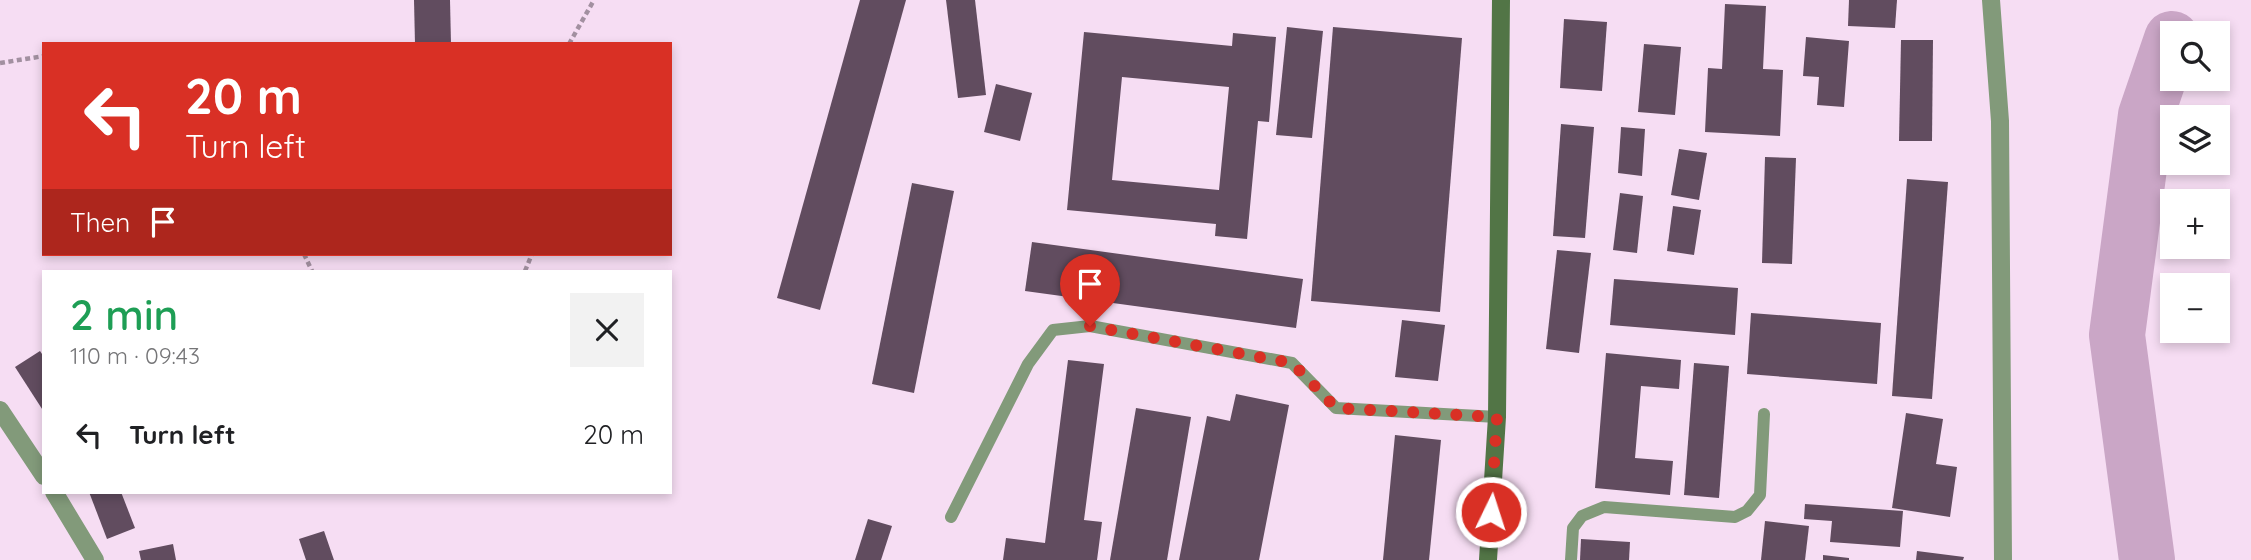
<!DOCTYPE html>
<meta charset="utf-8">
<style>
:root{--surface:#fff;--page:#f2f2f2;--text:#202124;--muted:#757577}
body{margin:0;font-family:Quicksand,sans-serif;background:var(--page);color:var(--text);height:100vh;display:flex;flex-direction:column;font-size:26px;white-space:nowrap}
*{box-sizing:border-box;margin:0}
p{font-size:23px;color:var(--muted)}
.icon{flex:none;width:38px;height:38px;fill:none;stroke:currentColor;stroke-width:2;stroke-linecap:round;stroke-linejoin:round}
.map{position:relative;flex:1;overflow:hidden}
.side{position:absolute;left:42px;top:270px;width:630px;height:224px;display:flex;flex-direction:column;background:var(--surface);border-radius:0px;box-shadow:0 4px 10px #0003}
.side>*{flex:none}
.guide{position:absolute;left:42px;top:42px;width:630px;height:214px;border-radius:0px;box-shadow:0 4px 10px #0003;background:#d93025;color:#fff;overflow:hidden}
.tools{position:absolute;left:2160px;top:21px;display:grid;gap:14px}
.tools a{display:grid;place-items:center;width:70px;height:70px;border-radius:0px;background:var(--surface);box-shadow:0 4px 10px #0003;font-size:35px}
.pin{position:absolute;display:grid;place-items:center;width:60px;height:60px;color:#fff;margin:-72px -30px;border-radius:50% 50% 50% 0;rotate:-45deg;box-shadow:0 0 7px #0007}
.pin .icon{rotate:45deg}
.me{position:absolute;width:77px;margin:-38px;rotate:4deg;stroke-linejoin:round;filter:drop-shadow(0 0 5px #0008)}
.turn{display:flex;align-items:center;gap:24px;height:147px;padding:0 28px;font-size:32px}
.turn .icon{width:91px;height:91px;stroke-width:2.5}
.turn b{display:block;font-size:49px;line-height:60px}
.then{display:flex;align-items:center;height:66px;padding:0 28px;background:#0003;gap:14px;font-size:26px}
.round{display:grid;place-items:center;flex:none;width:74px;height:74px;border-radius:0px;background:var(--page)}
.head{display:flex;align-items:center;justify-content:space-between;height:119px;padding:0 28px}
h1{font-size:42px;font-weight:600;line-height:52px;color:#1e9e55}
ul{padding:0;list-style:none}
li{display:flex;align-items:center;gap:21px;height:91px;padding:0 28px}
li div{flex:1}
li b{display:block;font-size:26px}
li em{font-style:normal}
.map>svg:first-child{display:block}
.lines{fill:none;stroke-linecap:round;stroke-linejoin:round}
.river{stroke:#caa6c6;stroke-width:56}
.building{fill:#614c5f;fill-rule:evenodd}
.path{stroke:#a290a0;stroke-width:4.5;stroke-dasharray:5 3.5;stroke-linecap:butt}
.service{stroke:#829a7a;stroke-width:12}
.minor{stroke:#829a7a;stroke-width:18}
.secondary{stroke:#527546;stroke-width:18}
.route{stroke:#d93025;stroke-width:12;stroke-dasharray:0 21.6}
</style>
<div class="map">
<svg width="2251" height="560" viewBox="0 0 2251 560">
<rect width="100%" height="100%" fill="#f6ddf3"/>
<g class="lines">
<!-- river -->
<polyline class="river" points="2147,560 2117,335 2146,115 2172,39"/>
</g>
<!-- building -->
<g class="building">
<polygon points="414,0 450,0 451,44 415,44"/>
<polygon points="860,0 906,0 820,310 777,298"/>
<polygon points="946,0 975,0 986,95 958,98"/>
<polygon points="1849,0 1897,0 1895,28 1848,26"/>
<polygon points="1725,4 1766,6 1763,69 1783,70 1780,136 1705,132 1708,68 1722,69"/>
<polygon points="1564,19 1607,22 1602,91 1560,88"/>
<polygon points="1287,27 1323,31 1312,138 1276,135"/>
<polygon points="1333,27 1462,38 1440,312 1311,301"/>
<path d="M1084,32L1232,46L1233,33L1276,37L1269,122L1258,121L1247,239L1215,236L1216,224L1067,210ZM1122,77L1229,87L1219,190L1112,180Z"/>
<polygon points="1806,37 1849,41 1844,107 1817,105 1819,77 1803,76"/>
<polygon points="1901,40 1933,40 1932,141 1899,141"/>
<polygon points="1644,44 1681,47 1675,115 1638,112"/>
<polygon points="996,84 1032,93 1020,141 984,132"/>
<polygon points="1561,124 1594,127 1585,238 1553,236"/>
<polygon points="1621,127 1645,129 1642,176 1618,173"/>
<polygon points="1679,149 1707,153 1699,200 1671,195"/>
<polygon points="1765,157 1796,158 1792,264 1762,263"/>
<polygon points="1907,179 1948,182 1932,399 1892,396"/>
<polygon points="912,183 954,191 914,393 872,384"/>
<polygon points="1620,193 1643,196 1637,253 1613,250"/>
<polygon points="1673,206 1701,210 1694,255 1667,251"/>
<polygon points="1032,242 1303,279 1296,328 1025,291"/>
<polygon points="1557,250 1591,253 1579,353 1546,349"/>
<polygon points="1614,279 1738,288 1735,335 1610,325"/>
<polygon points="1751,313 1881,323 1877,384 1747,374"/>
<polygon points="1402,320 1445,325 1438,381 1395,377"/>
<polygon points="40,351 44,357 44,412 15,367"/>
<polygon points="1606,353 1681,360 1679,389 1641,386 1635,458 1673,461 1670,495 1595,488"/>
<polygon points="1068,360 1104,364 1084,520 1102,522 1097,560 1003,560 1006,538 1045,543"/>
<polygon points="1694,363 1729,366 1719,498 1684,495"/>
<polygon points="1236,394 1289,405 1259,560 1179,560 1207,416 1230,421"/>
<polygon points="1136,408 1191,417 1167,560 1110,560"/>
<polygon points="1906,413 1943,419 1936,464 1957,467 1950,517 1892,508"/>
<polygon points="1395,435 1441,440 1429,560 1383,560"/>
<polygon points="89,492 121,492 135,528 107,539"/>
<polygon points="1805,504 1903,511 1900,547 1830,542 1832,521 1804,519"/>
<polygon points="868,519 892,526 881,560 855,560"/>
<polygon points="1765,521 1809,526 1805,560 1761,560"/>
<polygon points="324,531 334,560 306,560 299,539"/>
<polygon points="1581,539 1630,542 1629,560 1580,560"/>
<polygon points="173,544 176,560 141,560 139,551"/>
<polygon points="1917,551 1964,557 1963,560 1916,560"/>
<polygon points="1823,555 1849,558 1849,560 1823,560"/>
</g>
<g class="lines">
<!-- path -->
<g class="path">
<polyline points="569,44 594,0"/>
<polyline points="0,63 44,56"/>
<polyline points="304,254 312,271"/>
<polyline points="525,271 532,254"/>
</g>
<!-- service -->
<g class="service">
<polyline points="951,517 1028,364 1053,330 1090,326 1292,363 1336,408 1497,417"/>
<polyline points="1571,560 1573,528 1582,516 1604,507 1735,517 1747,511 1760,495 1764,414"/>
</g>
<!-- minor -->
<g class="minor">
<polyline points="1991,0 2000,121 2003,560"/>
<polyline points="0,410 44,476"/>
<polyline points="54,492 95,560"/>
</g>
<!-- secondary -->
<polyline class="secondary" points="1488,560 1497,417 1501,0"/>
</g>
<g class="lines">
<!-- route -->
<polyline class="route" points="1090,326 1292,363 1336,408 1497,417 1491,512"/>
</g>
</svg>
<div class="tools">
<a><svg class="icon" aria-label="search" viewBox="0 0 24 24"><circle cx="10" cy="10" r="6"/><path d="M15 15l6 6"/></svg></a>
<a><svg class="icon" aria-label="layers" viewBox="0 0 24 24"><path d="M12 4l9 5-9 5-9-5zM3 14l9 5 9-5"/></svg></a>
<a>+</a>
<a>−</a>
</div>
<div class="pin" style="left:1090px;top:326px;background:#d93025"><svg class="icon" aria-label="arrive" viewBox="0 0 24 24"><path d="M6 21V4h12l-3 4 3 4H6"/></svg></div>
<svg class="me" style="left:1491px;top:512px" viewBox="-20 -20 40 40"><circle r="17" fill="#d93025" stroke="#fff" stroke-width="3"/><path d="M0-11L8 9 0 5-8 9z" fill="#fff"/></svg>
<div class="guide">
<div class="turn"><svg class="icon" aria-label="left" viewBox="0 0 24 24"><path d="M17 20v-9H6M10 6l-5 5 5 5"/></svg><div><b>20 m</b>Turn left</div></div>
<div class="then">Then<svg class="icon" aria-label="arrive" viewBox="0 0 24 24"><path d="M6 21V4h12l-3 4 3 4H6"/></svg></div>
</div>
<section class="side">
<div class="head"><div><h1>2 min</h1><p>110 m · 09:43</p></div><a class="round"><svg class="icon" aria-label="close" viewBox="0 0 24 24"><path d="M6 6l12 12M18 6L6 18"/></svg></a></div>
<ul>
<li><svg class="icon" aria-label="left" viewBox="0 0 24 24"><path d="M17 20v-9H6M10 6l-5 5 5 5"/></svg><div><b>Turn left</b></div><em>20 m</em></li>
</ul>
</section>
</div>
